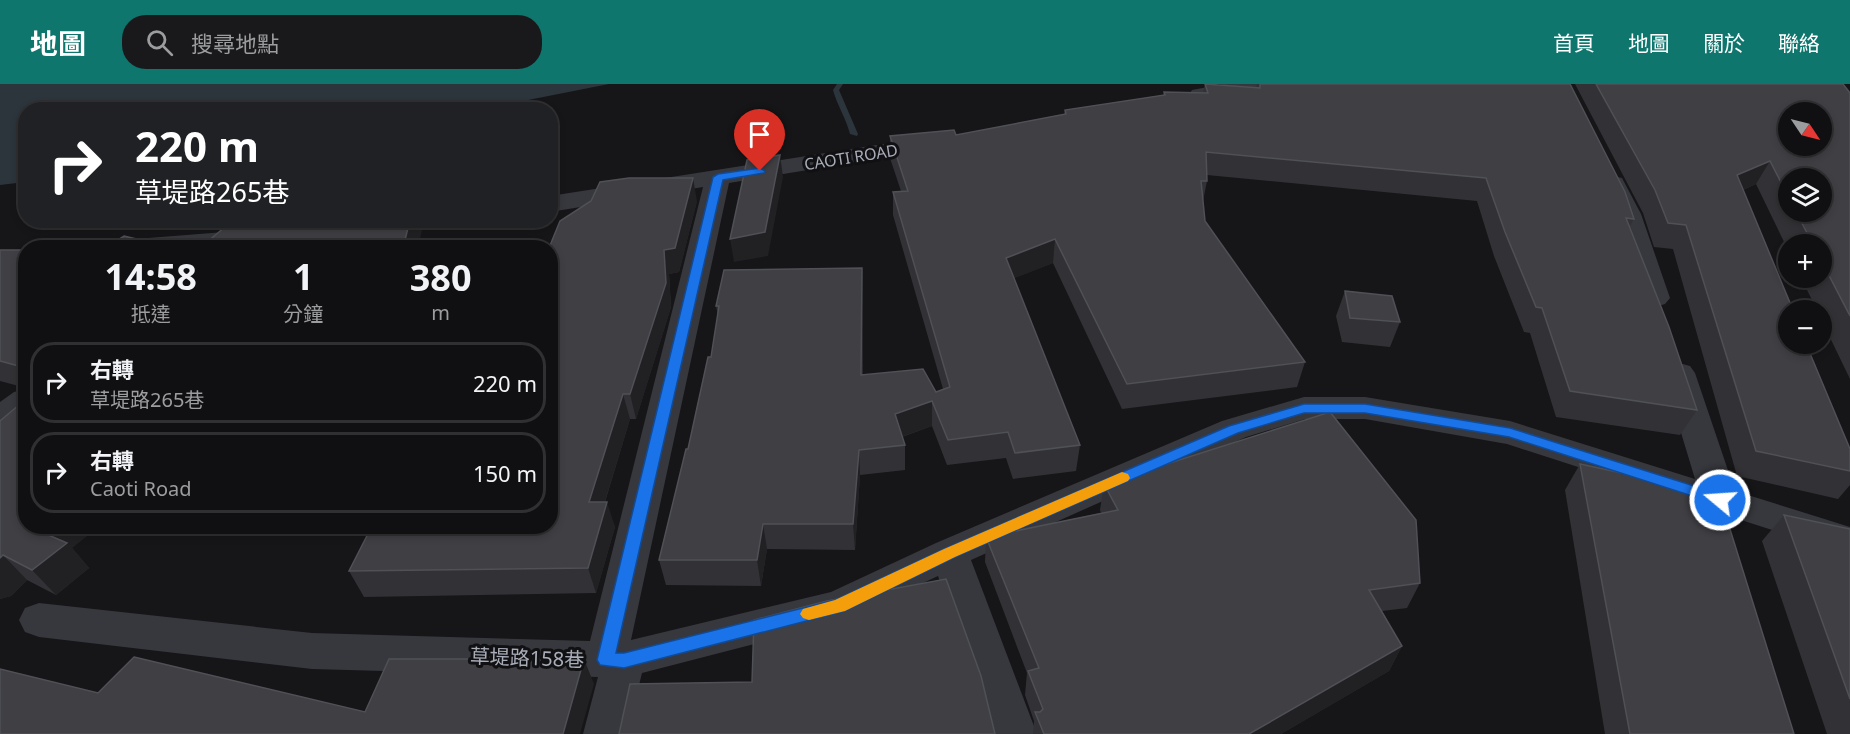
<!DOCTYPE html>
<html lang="zh-TW">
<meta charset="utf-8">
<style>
:root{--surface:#101012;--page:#19191b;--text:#f1f3f6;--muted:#9c9d9f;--line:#303032;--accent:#0f766e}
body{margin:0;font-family:"Noto Sans","Noto Sans TC",sans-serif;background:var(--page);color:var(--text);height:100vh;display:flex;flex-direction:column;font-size:22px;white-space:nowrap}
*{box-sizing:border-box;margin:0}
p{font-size:20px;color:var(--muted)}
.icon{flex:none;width:33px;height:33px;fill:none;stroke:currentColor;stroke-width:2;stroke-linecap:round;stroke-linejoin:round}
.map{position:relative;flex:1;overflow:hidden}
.sheet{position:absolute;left:18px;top:156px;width:540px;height:294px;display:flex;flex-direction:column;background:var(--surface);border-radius:24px;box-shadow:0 3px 9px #0003,0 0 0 2px var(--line)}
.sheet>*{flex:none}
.guide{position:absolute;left:18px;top:18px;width:540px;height:126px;border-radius:24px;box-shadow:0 3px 9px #0003,0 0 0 2px var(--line);background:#202124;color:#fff;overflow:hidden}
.needle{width:39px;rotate:125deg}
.buttons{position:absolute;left:1778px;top:18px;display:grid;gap:12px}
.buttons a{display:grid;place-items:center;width:54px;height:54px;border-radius:50%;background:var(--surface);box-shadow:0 3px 9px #0003,0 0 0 2px var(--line);font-size:30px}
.pin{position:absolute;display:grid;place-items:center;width:51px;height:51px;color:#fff;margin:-62px -26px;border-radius:50% 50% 50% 0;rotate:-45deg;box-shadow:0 0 6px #0007}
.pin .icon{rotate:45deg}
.me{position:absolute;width:66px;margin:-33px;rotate:288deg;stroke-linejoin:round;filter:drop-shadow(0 0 4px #0008)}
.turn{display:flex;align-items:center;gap:21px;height:126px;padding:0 18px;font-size:27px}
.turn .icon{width:78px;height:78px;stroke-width:2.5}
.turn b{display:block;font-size:42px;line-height:51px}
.eta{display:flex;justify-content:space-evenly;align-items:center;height:102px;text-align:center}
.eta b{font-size:36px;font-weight:700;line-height:42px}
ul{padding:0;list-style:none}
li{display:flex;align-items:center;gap:18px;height:81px;margin:0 12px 9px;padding:0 6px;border:3px solid var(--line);border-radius:24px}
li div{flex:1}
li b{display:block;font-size:22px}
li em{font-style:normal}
header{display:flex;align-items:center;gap:36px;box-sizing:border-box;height:84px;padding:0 30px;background:var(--accent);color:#fff}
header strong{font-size:28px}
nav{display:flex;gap:33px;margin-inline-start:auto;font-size:21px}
.search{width:420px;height:54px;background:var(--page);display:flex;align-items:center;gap:15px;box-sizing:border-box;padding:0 21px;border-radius:24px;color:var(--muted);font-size:22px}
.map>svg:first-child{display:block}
.water{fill:#2c353c}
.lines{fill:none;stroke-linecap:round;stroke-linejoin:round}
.stream{fill:#2c353c;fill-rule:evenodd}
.street{fill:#37383d;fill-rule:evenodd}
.wall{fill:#323236;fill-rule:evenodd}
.shaded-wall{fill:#212124}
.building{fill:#3f3f44;stroke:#4f5156;stroke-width:1.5;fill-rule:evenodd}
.route{fill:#1a73e8;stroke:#114b97;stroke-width:1.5}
.slow{fill:#f59e0b}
.labels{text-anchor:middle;stroke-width:6;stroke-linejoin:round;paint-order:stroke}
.far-street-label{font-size:16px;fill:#a8adb8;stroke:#111113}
.street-label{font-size:20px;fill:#a8adb8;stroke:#111113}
</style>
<header>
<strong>地圖</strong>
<div class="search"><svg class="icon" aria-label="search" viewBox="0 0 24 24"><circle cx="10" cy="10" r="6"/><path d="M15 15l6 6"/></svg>搜尋地點</div>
<nav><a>首頁</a><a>地圖</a><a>關於</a><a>聯絡</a></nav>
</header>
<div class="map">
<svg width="1850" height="650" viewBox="0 0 1850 650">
<rect width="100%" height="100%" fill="#161618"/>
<!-- water -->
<polygon class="water" points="0,0 609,0 478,26 26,26 25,98 0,101"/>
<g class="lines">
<!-- stream -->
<path class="stream" d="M837,0H843L839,6L858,50L857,52L850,50C846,34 837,21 833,6Z"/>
<!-- street -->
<g class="street">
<polygon points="1224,0 1269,0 1266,5 1200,18 1192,16 1189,11 1192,6"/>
<polygon points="934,52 942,54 946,59 942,64 729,99 631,556 831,508 936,459 1222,337 1304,313 1365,313 1510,337 1695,395 1663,289 1668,282 1679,279 1690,282 1695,289 1735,407 1850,443 1850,471 1741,436 1738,441 1725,445 1712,441 1705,424 1507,360 1365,335 1305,335 1246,353 971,476 1037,650 993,650 938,492 839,538 642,589 627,650 583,650 598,593 312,585 39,553 25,548 19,536 25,524 39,519 312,549 590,557 703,103 550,128 550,112"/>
<polygon points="1613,92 1622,94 1641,130 1670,214 1665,220 1655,223 1645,220 1640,214 1615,130 1601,99 1604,94"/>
<polygon points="250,146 260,148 263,154 260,160 232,164 110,164 113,158 123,156"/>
<polygon points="26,305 26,332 12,342 0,345 0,318 14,308"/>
</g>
</g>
<!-- wall -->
<g class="wall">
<polygon points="1205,0 1256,4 1257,0 1570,0 1634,135 1630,142 1697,326 1680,351 1556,333 1530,249 1524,248 1494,172 1477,117 1207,91 1207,97 1203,117 1205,137 1305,278 1297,303 1122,325 1053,179 1014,194 1080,361 1076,387 1013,395 1006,374 947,381 932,342 902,353 905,361 905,386 860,391 855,466 767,465 761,502 666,501 659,476 688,365 711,273 718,232 716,222 862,184 863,208 863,291 936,308 943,305 893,131 893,108 901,107 890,74 890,52 956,51 1064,30 1065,26 1163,11 1164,8 1203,9"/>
<path d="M1575,0H1843L1850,9V295L1821,235V226H1817L1801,194H1821V160H1788V166L1756,100L1743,106L1850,365V401L1838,415L1737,392L1673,165L1654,163L1643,129ZM1788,94L1821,128H1788Z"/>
<polygon points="697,117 679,188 669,190 671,223 636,335 630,335 605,418 615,443 596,509 364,513 349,487 550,442"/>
<polygon points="0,166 26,166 26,304 0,297"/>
<polygon points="1345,207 1400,238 1390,263 1342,258 1336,232"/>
<polygon points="0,337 72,464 89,484 56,511 27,496 11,512 0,515"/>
<polygon points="1580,380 1794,650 1605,650 1565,406"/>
<polygon points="1104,400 1420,499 1407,524 1382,527 1402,562 1389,587 1281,650 1033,650 1034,637 1025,611 1027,589 985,478 986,453 1101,429 1100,426"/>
<polygon points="1784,431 1850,445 1850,650 1827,650 1762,457"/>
</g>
<!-- shaded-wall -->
<g class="shaded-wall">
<polygon points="780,71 783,93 768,172 734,178 730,155"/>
<polygon points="1770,77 1756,100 1724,114 1737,91"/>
<polygon points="693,94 697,117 679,188 669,190 671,223 636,335 630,310 664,166"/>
<polygon points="410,136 419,136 422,146 418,164 403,164"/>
<polygon points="1055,155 1053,179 1005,198 1006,174"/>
<polygon points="862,184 863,208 862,317 861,291"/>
<polygon points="623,310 630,335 597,443 589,418"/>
<polygon points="932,317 932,342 895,355 895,330"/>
<polygon points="859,366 860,391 855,466 853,440"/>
<polygon points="607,418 615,443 596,509 588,484"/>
<polygon points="763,440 767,465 761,502 757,476"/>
<polygon points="45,442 100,442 72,464 89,484 56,511 32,486 39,447"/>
<polygon points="3,471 27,496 11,512 0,515 0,474"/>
<polygon points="1402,562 1389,587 1281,650 1249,650"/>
<polygon points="584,575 594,600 580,650 563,650"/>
</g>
<!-- building -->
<g class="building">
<polygon points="1205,0 1260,4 1260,0 1570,0 1625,108 1634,135 1626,134 1669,243 1697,326 1570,307 1542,224 1536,223 1505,148 1486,94 1206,68 1207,97 1201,97 1205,137 1305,278 1127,300 1055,155 1006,174 1080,361 1015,369 1008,348 948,356 932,317 895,330 905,361 859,366 853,440 763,440 757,476 659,476 686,365 688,365 708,273 711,273 719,222 716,222 724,186 862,184 861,291 923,285 936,308 950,303 893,108 908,107 890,52 954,46 956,51 1066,30 1065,26 1165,11 1164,8 1208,9"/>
<path d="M1596,0H1843L1850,9V232L1821,176V160H1813L1796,128H1821V94H1788V112L1770,77L1737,91L1793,226H1788V260H1806L1850,365V387L1756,367L1686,141L1668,139L1655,106ZM1788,28H1821V62H1788Z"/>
<polygon points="780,71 765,148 730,155 747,76"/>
<polygon points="629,94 693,94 675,164 664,166 666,199 630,310 623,310 589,418 607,418 588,484 349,487 372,442 550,442 551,183 550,164 549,164 560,137 591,117 600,98"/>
<polygon points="305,136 410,136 403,164 176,164 201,163 225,143 247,140 299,143"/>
<polygon points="124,152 174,164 105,164"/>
<polygon points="0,166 26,166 26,284 0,277"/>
<polygon points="1345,207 1392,212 1400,238 1350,234"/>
<polygon points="26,315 26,442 45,442 39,447 67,459 32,486 3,471 0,474 0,337"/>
<polygon points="1330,328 1416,436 1420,499 1369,506 1402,562 1249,650 1044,650 1035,628 1040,628 1043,625 1028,587 1039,584 986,453 1118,426 1104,400"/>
<polygon points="1580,380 1719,410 1794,650 1630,650"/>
<polygon points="1784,431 1850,445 1850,615"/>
<polygon points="946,495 981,592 995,650 619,650 630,600 752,598 754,536 827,517"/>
<polygon points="134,573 365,628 389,575 584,575 563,650 0,650 0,585 98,609"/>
</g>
<!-- route -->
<polygon class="route" points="760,84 765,87 764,89 723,96 616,569 624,569 835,516 944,465 1229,342 1304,320 1365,320 1510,344 1726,412 1728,416 1726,419 1720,421 1509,353 1365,329 1304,329 1238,349 955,473 845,527 624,584 600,581 597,576 713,93 718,90"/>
<!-- slow -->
<polygon class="slow" points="1122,388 1128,390 1130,394 1128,397 955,473 845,527 809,536 803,534 800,530 803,525 835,516 944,465"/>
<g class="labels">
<!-- far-street labels -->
<g class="far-street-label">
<text transform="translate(851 73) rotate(-9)" y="6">CAOTI ROAD</text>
</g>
<!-- street labels -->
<g class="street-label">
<text transform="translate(527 574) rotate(2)" y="7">草堤路158巷</text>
</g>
</g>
</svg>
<div class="buttons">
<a><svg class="needle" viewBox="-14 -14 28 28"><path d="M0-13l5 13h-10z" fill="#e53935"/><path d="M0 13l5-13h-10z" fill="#9c9d9f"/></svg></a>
<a><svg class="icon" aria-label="layers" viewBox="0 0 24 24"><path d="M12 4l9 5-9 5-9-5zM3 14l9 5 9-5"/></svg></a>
<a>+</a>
<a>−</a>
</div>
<div class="pin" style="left:760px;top:87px;background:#d93025"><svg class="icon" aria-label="arrive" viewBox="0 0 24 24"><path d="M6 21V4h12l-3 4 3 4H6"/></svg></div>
<svg class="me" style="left:1720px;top:416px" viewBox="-20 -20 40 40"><circle r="17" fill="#1a73e8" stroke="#fff" stroke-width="3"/><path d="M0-11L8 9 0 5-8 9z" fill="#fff"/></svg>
<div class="guide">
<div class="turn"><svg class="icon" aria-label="right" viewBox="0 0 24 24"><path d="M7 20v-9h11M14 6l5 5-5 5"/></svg><div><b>220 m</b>草堤路265巷</div></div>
</div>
<section class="sheet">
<div class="eta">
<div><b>14:58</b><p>抵達</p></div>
<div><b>1</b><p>分鐘</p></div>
<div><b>380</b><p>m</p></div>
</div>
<ul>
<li><svg class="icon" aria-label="right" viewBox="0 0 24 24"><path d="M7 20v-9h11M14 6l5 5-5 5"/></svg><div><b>右轉</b><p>草堤路265巷</p></div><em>220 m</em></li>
<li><svg class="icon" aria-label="right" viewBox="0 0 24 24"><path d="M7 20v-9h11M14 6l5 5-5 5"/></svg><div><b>右轉</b><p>Caoti Road</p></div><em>150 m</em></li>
</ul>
</section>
</div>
